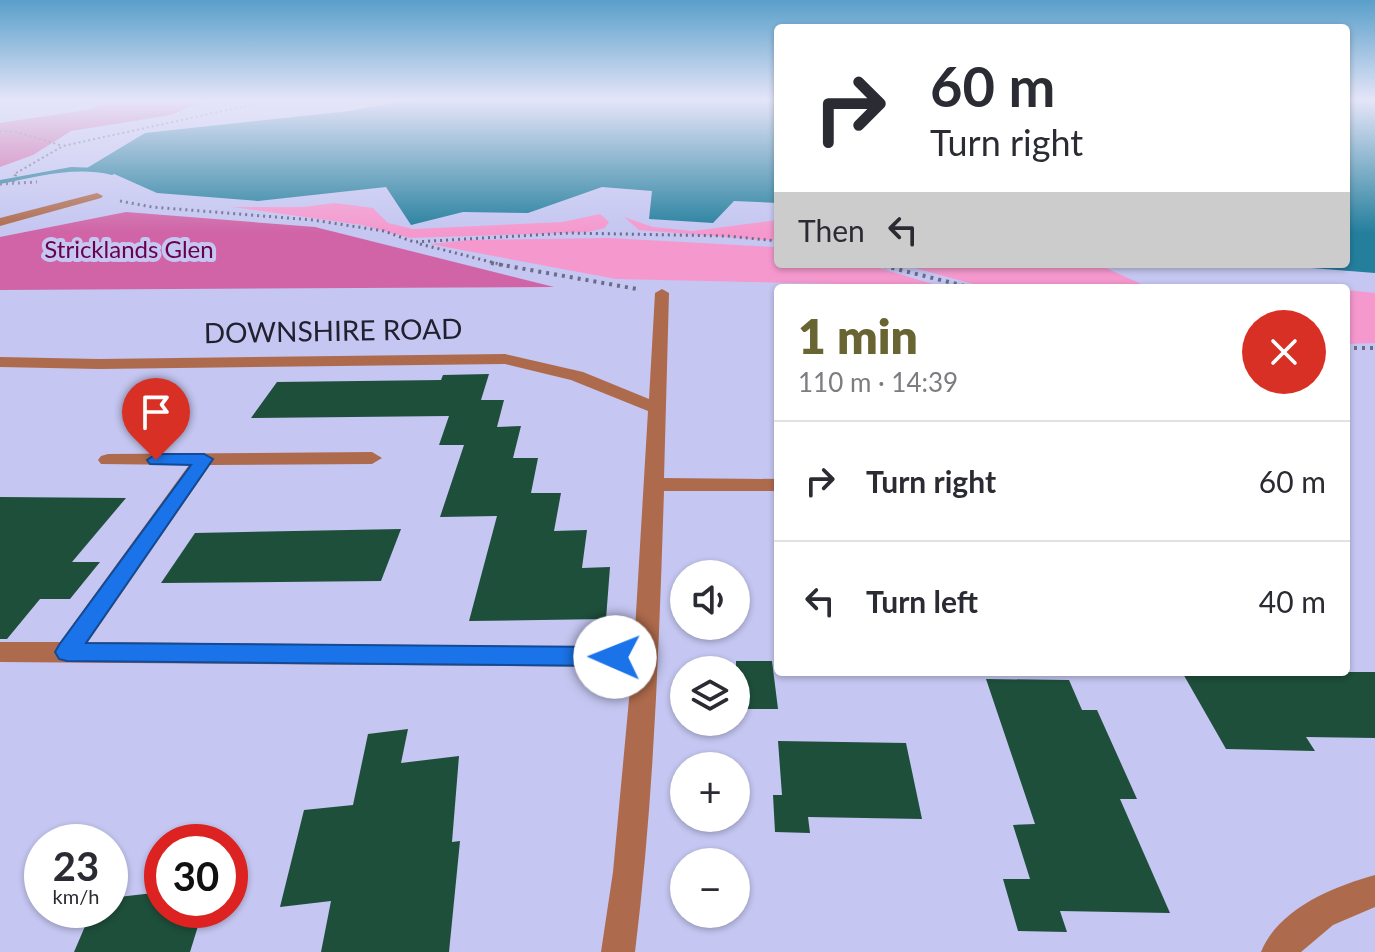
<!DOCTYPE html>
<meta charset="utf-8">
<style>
:root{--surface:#fff;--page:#f2f2f3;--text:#2b2b33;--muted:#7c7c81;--line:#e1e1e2;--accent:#696532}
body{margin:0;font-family:Lato,sans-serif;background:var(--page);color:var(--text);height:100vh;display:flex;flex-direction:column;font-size:30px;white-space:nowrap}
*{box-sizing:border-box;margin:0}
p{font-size:26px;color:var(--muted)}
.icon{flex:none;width:44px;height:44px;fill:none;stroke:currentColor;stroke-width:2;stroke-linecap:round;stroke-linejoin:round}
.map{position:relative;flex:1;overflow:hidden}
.sheet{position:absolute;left:774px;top:284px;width:576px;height:392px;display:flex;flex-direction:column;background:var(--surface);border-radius:8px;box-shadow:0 2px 6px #0004}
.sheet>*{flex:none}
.guide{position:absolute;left:774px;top:24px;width:576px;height:244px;border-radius:8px;box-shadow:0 2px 6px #0004;background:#fff;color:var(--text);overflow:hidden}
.fabs{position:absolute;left:670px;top:560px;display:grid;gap:16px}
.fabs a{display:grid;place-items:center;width:80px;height:80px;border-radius:50%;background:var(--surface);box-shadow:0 2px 6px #0004;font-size:40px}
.speed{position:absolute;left:24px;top:824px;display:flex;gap:16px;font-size:40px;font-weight:700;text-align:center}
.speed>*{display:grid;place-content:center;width:104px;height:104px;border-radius:50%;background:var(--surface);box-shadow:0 2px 6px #0004;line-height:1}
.speed small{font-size:20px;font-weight:400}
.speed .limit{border:12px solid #d22;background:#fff;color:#111}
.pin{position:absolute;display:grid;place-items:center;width:68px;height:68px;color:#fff;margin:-82px -34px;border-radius:50% 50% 50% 0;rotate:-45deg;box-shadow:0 0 8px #0007}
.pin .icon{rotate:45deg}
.me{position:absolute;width:88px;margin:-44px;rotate:271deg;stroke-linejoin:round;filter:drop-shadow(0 0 6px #0008)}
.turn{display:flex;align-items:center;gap:28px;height:168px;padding:0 24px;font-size:36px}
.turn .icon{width:104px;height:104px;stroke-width:2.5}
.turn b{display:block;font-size:56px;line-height:68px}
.then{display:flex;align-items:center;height:76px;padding:0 24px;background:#0003;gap:16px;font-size:30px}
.round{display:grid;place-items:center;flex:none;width:84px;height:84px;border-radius:42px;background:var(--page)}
.overview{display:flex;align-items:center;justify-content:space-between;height:136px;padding:0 24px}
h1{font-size:48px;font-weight:800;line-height:60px;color:var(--accent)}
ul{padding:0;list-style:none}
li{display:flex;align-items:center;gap:24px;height:120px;padding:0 24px;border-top:2px solid var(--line)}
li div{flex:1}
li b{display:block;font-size:30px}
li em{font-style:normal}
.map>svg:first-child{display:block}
.green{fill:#f598ce}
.forest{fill:#d064a6}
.water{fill:#247f9d}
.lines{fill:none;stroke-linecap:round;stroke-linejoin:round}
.stream{fill:#247f9d;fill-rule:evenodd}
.building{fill:#1e4f3b}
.path-far2{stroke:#6b6c88;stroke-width:2;stroke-dasharray:2 3;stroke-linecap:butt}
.path-far1{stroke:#6b6c88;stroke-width:3;stroke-dasharray:2 4;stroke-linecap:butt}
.path{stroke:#6b6c88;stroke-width:4;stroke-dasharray:3 5;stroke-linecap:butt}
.minor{fill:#ae6a4c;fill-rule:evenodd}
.route{fill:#1a73e8;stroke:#114b97;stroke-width:2}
.labels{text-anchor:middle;stroke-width:8;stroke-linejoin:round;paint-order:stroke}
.far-park-label{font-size:24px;fill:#6a004c;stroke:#c5c6f1}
.street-label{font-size:28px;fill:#202030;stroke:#c5c6f1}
</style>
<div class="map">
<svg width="1375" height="952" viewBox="0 0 1375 952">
<rect width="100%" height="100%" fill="#c5c6f1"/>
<!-- green -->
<g class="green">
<polygon points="335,203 373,208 388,223 413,229 562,222 600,214 609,222 605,228 588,232 410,238 362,225 232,207 303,207"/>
<polygon points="624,217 653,227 693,231 778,220 778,241 639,230"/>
<polygon points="609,238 773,247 778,248 778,264 866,264 939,286 616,279 430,244 470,240"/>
<polygon points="900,264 1097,264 1148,287 1157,288 988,288"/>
<polygon points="1346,290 1375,293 1375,343 1346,344"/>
</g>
<!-- forest -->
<g class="forest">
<polygon points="105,100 205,100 171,115 71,131 33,155 0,167 0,123 93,109"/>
<polygon points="126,212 315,227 554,287 0,290 0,237"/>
</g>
<!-- water -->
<g class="water">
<polygon points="409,100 778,100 778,203 734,201 713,223 649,219 652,191 602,187 528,213 463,212 411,225 386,187 258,201 157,193 112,173 87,168 145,133 350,111"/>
<polygon points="1346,100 1375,100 1375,273 1260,264 1346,264"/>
</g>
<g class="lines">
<!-- stream -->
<path class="stream" d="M71,167L99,168L116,173L112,175C74,166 37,177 0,184V180Z"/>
</g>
<!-- building -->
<g class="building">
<polygon points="489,374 481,400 504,400 497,427 521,426 513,458 538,458 531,493 561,493 554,531 587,530 582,568 610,567 606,619 469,621 497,516 440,517 464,445 439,445 449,416 251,418 277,382 441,380 443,375"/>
<polygon points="0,497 126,498 72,562 100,562 70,599 40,599 7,639 0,639"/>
<polygon points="401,529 381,581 161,583 195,533"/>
<polygon points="736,661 772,661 778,709 736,709"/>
<polygon points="1182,672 1375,672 1375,738 1306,737 1315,751 1226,749"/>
<polygon points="986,679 1069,680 1082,710 1097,710 1137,799 1120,799 1170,913 1060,911 1067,932 1018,931 1003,879 1030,879 1013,825 1035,824"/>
<polygon points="408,729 401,763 459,756 452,842 460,841 449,952 321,952 331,901 280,907 304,810 353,805 368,734"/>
<polygon points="778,741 906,743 922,819 808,817 810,833 775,832 773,795 782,795"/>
<polygon points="162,892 162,910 203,910 190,952 74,952 92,910 110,910 110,898"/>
</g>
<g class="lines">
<!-- path-far2 -->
<g class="path-far2">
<polyline points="0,131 17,132 63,146"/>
<polyline points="16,173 63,146 273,100"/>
</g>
<!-- path-far1 -->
<g class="path-far1">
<polyline points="13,182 17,171"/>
<polyline points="0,184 37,182"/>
<polyline points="120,201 152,207 313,220 384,231 414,242 570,233 727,236 778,241"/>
<polyline points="420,244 503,265"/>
<polyline points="876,264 880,265"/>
</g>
<!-- path -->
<g class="path">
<polyline points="491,263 637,289"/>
<polyline points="876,264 973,288"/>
<polyline points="1346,348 1375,348"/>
</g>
<!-- minor -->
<g class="minor">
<polygon points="97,193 103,196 101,198 0,226 0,218"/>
<path d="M662,289L669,293L664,478L778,479V491H664C659,645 654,799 635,952H601L613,872L632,667L0,662V642H60L189,465L101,464L98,460L101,456L108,454L372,452L382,458L372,464L210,465L88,642L634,647L648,411L571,380L505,364L99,369L0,367V357L99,359L505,354L583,372L649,399L655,293Z"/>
<path d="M1375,875V907L1333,925L1301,952H1261C1279,908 1333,887 1375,875Z"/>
</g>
</g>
<!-- sky -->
<linearGradient id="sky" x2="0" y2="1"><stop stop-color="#599fca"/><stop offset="0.43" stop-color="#e5e5f9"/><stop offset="1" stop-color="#e5e5f9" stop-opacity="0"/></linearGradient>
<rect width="1375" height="233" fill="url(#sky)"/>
<!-- route -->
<polygon class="route" points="156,454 204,454 213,459 86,643 615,647 623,650 627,657 623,663 615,666 67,661 59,659 55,652 59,645 191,465 150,464 147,460"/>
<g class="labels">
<!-- far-park labels -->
<g class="far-park-label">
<text x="129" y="258">Stricklands Glen</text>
</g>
<!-- street labels -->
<g class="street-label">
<text transform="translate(333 331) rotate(-1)" y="10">DOWNSHIRE ROAD</text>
</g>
</g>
</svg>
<div class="fabs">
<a><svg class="icon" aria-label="sound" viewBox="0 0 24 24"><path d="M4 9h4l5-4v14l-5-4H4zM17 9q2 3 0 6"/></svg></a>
<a><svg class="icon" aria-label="layers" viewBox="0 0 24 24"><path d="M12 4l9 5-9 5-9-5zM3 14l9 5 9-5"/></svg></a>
<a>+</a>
<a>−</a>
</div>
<div class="speed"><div>23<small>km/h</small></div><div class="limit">30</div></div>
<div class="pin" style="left:156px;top:460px;background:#d93025"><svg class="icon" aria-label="arrive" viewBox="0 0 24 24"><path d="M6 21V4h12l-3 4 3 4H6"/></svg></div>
<svg class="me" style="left:615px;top:657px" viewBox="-20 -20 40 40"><circle r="19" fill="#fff"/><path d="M0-13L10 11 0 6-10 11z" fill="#1a73e8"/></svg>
<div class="guide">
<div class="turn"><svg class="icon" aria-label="right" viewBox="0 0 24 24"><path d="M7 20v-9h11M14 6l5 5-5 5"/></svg><div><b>60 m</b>Turn right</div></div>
<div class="then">Then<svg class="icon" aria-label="left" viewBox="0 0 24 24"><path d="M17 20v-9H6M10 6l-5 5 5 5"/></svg></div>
</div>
<section class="sheet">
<div class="overview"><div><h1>1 min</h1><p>110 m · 14:39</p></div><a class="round" style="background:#d93025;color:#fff"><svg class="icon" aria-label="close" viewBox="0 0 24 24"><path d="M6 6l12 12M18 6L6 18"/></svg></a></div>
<ul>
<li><svg class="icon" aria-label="right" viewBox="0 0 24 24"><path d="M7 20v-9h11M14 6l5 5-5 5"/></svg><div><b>Turn right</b></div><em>60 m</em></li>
<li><svg class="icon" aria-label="left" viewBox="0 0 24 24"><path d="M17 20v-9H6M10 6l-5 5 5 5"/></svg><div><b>Turn left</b></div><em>40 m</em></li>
</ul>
</section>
</div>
